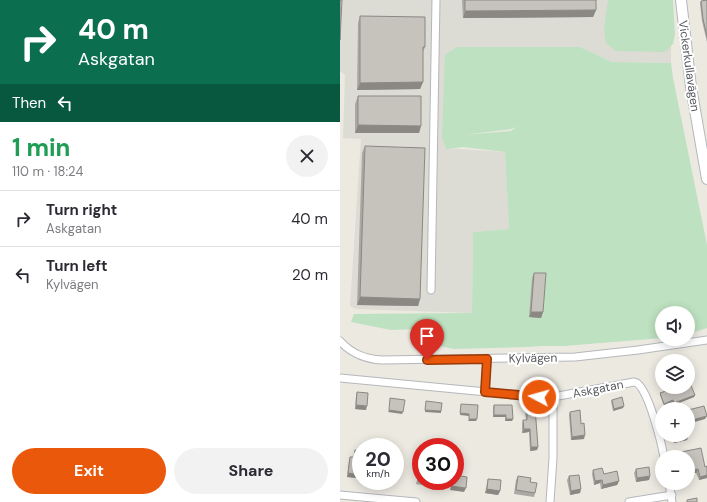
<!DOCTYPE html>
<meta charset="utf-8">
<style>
:root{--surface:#fff;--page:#f2f2f3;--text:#2b2b33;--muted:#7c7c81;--line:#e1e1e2;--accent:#ea580c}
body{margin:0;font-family:"DM Sans",sans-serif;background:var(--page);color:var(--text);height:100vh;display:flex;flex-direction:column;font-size:15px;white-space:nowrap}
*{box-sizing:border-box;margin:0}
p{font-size:13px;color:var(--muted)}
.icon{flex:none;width:22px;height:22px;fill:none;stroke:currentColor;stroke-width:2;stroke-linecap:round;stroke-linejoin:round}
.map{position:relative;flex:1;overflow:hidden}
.sheet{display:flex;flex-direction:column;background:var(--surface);width:340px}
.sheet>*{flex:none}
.banner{background:#0b6e4f;color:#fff;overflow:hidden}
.buttons{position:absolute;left:315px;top:306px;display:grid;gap:8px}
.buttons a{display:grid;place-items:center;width:40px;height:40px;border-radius:50%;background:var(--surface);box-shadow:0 2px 10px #0003;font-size:20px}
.speed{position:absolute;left:12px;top:438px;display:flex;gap:8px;font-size:20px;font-weight:700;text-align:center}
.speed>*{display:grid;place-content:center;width:52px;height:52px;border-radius:50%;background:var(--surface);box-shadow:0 2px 10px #0003;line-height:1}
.speed small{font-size:10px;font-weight:400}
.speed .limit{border:6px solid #d22;background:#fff;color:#111}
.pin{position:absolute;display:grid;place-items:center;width:34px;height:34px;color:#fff;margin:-41px -17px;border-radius:50% 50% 50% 0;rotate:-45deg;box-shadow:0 0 4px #0007}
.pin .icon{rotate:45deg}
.me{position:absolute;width:44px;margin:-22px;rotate:276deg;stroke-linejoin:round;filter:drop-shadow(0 0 3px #0008)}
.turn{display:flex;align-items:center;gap:14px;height:84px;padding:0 12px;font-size:18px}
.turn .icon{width:52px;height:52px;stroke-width:2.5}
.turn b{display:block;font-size:28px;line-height:34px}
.then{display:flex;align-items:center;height:38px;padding:0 12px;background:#0003;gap:8px;font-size:15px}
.round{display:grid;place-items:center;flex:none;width:42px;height:42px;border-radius:21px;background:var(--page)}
.headline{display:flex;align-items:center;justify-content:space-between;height:68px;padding:0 12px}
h1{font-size:24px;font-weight:700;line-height:30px;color:#1e9e55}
.primary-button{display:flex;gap:8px;margin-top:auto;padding:8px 12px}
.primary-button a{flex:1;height:46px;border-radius:24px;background:var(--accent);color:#fff;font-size:16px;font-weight:700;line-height:46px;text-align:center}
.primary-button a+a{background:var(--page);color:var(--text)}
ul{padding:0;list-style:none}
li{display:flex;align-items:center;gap:12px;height:56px;padding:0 12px;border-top:1px solid var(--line)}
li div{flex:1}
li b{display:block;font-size:15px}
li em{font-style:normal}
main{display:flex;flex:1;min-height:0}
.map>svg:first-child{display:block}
.industrial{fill:#dcdbd4}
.green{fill:#bde1c1;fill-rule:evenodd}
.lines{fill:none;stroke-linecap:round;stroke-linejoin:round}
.minor-casing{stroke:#b5b7bc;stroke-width:9}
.secondary-casing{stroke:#b5b8be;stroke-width:12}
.minor{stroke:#fff;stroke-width:7}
.secondary{stroke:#fff;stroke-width:10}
.wall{fill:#aaa8a3}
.shaded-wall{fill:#8b8884}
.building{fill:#c6c3bd;stroke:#8b8884}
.route-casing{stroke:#983908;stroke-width:10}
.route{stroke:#ea580c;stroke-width:7}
.labels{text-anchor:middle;stroke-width:4;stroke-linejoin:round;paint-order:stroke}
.street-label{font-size:12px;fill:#585b60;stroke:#fff}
</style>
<main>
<section class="sheet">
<div class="banner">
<div class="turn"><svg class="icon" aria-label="right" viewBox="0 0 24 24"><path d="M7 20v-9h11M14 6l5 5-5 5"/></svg><div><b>40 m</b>Askgatan</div></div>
<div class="then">Then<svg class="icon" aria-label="left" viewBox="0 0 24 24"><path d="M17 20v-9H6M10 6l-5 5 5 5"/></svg></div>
</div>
<div class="headline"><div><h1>1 min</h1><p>110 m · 18:24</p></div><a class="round"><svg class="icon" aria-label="close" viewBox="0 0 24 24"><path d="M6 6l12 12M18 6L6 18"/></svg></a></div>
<ul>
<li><svg class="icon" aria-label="right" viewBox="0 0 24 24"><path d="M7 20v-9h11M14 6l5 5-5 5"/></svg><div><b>Turn right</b><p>Askgatan</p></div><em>40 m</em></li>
<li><svg class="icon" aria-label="left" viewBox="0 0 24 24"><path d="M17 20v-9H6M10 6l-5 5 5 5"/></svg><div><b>Turn left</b><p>Kylvägen</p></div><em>20 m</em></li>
</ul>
<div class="primary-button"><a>Exit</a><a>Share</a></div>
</section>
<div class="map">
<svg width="367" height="502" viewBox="0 0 367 502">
<rect width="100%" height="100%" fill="#ebe9e0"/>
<!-- industrial -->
<polygon class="industrial" points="0,0 331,0 331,63 272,62 240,47 117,47 106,148 165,152 169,229 133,232 132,313 16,309 10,306 21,139 3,138 5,75 0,71"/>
<!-- green -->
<g class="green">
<polygon points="268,0 333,0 335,34 333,44 325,52 276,51 266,43 264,29"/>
<path d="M117,47H240L272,62L331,63L333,78L367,245V328L348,334V313H322V338L224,346H202L186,347L114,349L95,345L75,329L51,330L11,322L14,314L132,313L133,232L169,229L165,152L123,147L106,149L102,137L105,55ZM176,127L171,131L123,135L171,129Z"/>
</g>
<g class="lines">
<!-- minor casing -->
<g class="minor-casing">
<g id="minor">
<polyline points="91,290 96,0"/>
<path d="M0,341C12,354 25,359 42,360L235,357L298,350L367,340"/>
<path d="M0,378L199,397H213L294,382L297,383C309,392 321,441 324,457"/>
<polyline points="145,392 147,359"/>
<polyline points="329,483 332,502"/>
<polyline points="0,495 76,502"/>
<polyline points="210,502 213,458 213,397"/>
<polyline points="289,502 332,495"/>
</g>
</g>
<!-- secondary casing -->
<g class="secondary-casing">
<polyline id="secondary" points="341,0 351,87 367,179"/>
</g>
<!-- minor -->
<use href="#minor" class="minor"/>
<!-- secondary -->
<use href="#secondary" class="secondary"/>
</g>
<!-- wall -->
<g class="wall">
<polygon points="122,0 256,0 256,10 253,17 123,18"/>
<polygon points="367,0 367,42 362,21 360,3 361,1"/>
<polygon points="20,16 85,47 83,52 83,82 80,89 17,90 18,23"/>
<polygon points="18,96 81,126 79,133 15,133 15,104"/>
<polygon points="25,146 80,299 78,306 17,305 22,153"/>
<polygon points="194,273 203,312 201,318 189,317 192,278"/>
<polygon points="328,389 355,395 354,397 334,405 333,402 324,406 320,395 320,393 328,390"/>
<polygon points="17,392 26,410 15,409 16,396"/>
<polygon points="272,400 283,408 273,411 271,401"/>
<polygon points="154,405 172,421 165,421 165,417 153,417 153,407"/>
<polygon points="187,408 198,447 197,450 190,451 189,432 182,433 182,424 183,420 186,420 185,411"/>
<polygon points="230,412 241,424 244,439 231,440 229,415"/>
<polygon points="332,435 348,435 348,436 347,440 334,443"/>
<polygon points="15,450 19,470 19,475 17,478 7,477 9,461 10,457 13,457"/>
<polygon points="341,452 365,467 367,466 367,478 359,480 356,473 348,457 340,457 339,455"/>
<polygon points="296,469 310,476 309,480 296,482 294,473"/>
<polygon points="80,470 89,481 88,486 76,484"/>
<polygon points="253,470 264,474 279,481 277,485 261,489 260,483 254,485 252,474"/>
<polygon points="178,476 190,482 195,493 194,497 174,494 176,480"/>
<polygon points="229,476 241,489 240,493 230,495 227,480"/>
<polygon points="148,479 160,491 158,495 145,493 147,483"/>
<polygon points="43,481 54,481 54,484 43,482"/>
</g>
<!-- shaded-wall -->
<g class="shaded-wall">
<polygon points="256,10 253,17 123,18 125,11"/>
<polygon points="83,82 80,89 17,90 20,83"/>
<polygon points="18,125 81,126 79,133 15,133"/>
<polygon points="20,297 80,299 78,306 17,305"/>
<polygon points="191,312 203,312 201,318 189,317"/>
<polygon points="355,395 354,397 334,405 334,403"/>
<polygon points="333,400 333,402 324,406 324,404"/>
<polygon points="16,405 27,406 26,410 15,409"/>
<polygon points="284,406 283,408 273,411 274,409"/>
<polygon points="49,410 63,412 62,414 48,412"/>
<polygon points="85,410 101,411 101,413 85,412"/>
<polygon points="120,413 129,414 129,416 120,415"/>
<polygon points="154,415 166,415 165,417 153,417"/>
<polygon points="367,416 365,419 348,424 348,421"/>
<polygon points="129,419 137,419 136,421 128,421"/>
<polygon points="166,419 173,419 172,421 165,421"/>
<polygon points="184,429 190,429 189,432 182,433"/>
<polygon points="245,435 244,439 231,440 232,437"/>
<polygon points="348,436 347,440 334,443 335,439"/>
<polygon points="191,447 198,447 197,450 190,451"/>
<polygon points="358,469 356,473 348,474 348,471"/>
<polygon points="8,473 19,475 17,478 7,477"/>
<polygon points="367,475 367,478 359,480 360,477"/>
<polygon points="310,476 309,480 296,482 297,478"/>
<polygon points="262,480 260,483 254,485 255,481"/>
<polygon points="279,481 277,485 261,489 263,485"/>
<polygon points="111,486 126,488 124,492 110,490"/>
<polygon points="147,489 160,491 158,495 145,493"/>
<polygon points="241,489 240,493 230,495 231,491"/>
</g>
<!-- building -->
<g class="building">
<polygon points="0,0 2,0 0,40"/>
<polygon points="125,0 256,0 256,10 125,11"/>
<polygon points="367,0 367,37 363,19 361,1"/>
<polygon points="20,16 85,17 85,47 83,47 83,82 20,83"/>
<polygon points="18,96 81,96 81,126 18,125"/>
<polygon points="25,146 85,148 80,299 20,297"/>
<polygon points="194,273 206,273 203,312 191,312"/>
<polygon points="348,381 349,381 355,395 334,403 333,400 324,404 320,393 329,390 328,389 332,387 348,387"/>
<polygon points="17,392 28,393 27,406 16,405"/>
<polygon points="282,397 284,406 274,409 272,400"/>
<polygon points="50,398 65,400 63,412 49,410"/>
<polygon points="86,401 102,403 101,411 85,410"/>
<polygon points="121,404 138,405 137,419 129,419 129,414 120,413"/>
<polygon points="154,405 172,405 173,419 166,419 166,415 154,415"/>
<polygon points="364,406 367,416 348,421 348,414 349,414 348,410"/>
<polygon points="195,407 198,447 191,447 190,429 184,429 183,420 187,420 187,408"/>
<polygon points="240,410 241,424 244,423 245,435 232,437 230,412"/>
<polygon points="334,435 348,435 348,436 335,439"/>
<polygon points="361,448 365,467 367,466 367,475 360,477 358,469 348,471 348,457 342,457 341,452"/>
<polygon points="15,450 21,451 21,466 20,466 19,475 8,473 10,457 14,457"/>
<polygon points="309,467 310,476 297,478 296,469"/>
<polygon points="262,468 264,474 277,471 279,481 263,485 262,480 255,481 253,470"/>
<polygon points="55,470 57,470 55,479"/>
<polygon points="80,470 81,470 81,481 89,481 89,483 78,481"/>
<polygon points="115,475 127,477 126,488 111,486 112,481 115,481"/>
<polygon points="239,475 241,489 231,491 229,476"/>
<polygon points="178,476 191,478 190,482 197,483 195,493 176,490"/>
<polygon points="148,479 161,480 160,491 147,489"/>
<polygon points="357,498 357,502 347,502 347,500"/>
</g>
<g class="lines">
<!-- route casing -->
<g class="route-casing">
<polyline id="route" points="87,360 147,359 145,392 199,397"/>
</g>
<!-- route -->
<use href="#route" class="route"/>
</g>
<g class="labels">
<!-- street labels -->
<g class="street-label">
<text transform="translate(349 66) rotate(82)" y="4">Vickerkullavägen</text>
<text transform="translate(193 358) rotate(-1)" y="4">Kylvägen</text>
<text transform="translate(258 389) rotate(-11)" y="4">Askgatan</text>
</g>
</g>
</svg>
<div class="buttons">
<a><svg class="icon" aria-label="sound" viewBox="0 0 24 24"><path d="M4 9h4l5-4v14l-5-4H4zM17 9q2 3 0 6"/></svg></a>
<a><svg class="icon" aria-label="layers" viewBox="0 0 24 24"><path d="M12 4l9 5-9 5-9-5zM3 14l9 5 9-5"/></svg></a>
<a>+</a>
<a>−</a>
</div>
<div class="speed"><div>20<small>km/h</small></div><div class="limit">30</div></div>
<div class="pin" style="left:87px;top:360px;background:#d93025"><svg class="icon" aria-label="arrive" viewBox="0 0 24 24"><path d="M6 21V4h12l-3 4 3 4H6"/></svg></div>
<svg class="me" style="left:199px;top:397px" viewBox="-20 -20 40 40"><circle r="17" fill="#ea580c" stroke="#fff" stroke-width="3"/><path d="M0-11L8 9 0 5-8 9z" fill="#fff"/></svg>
</div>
</main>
